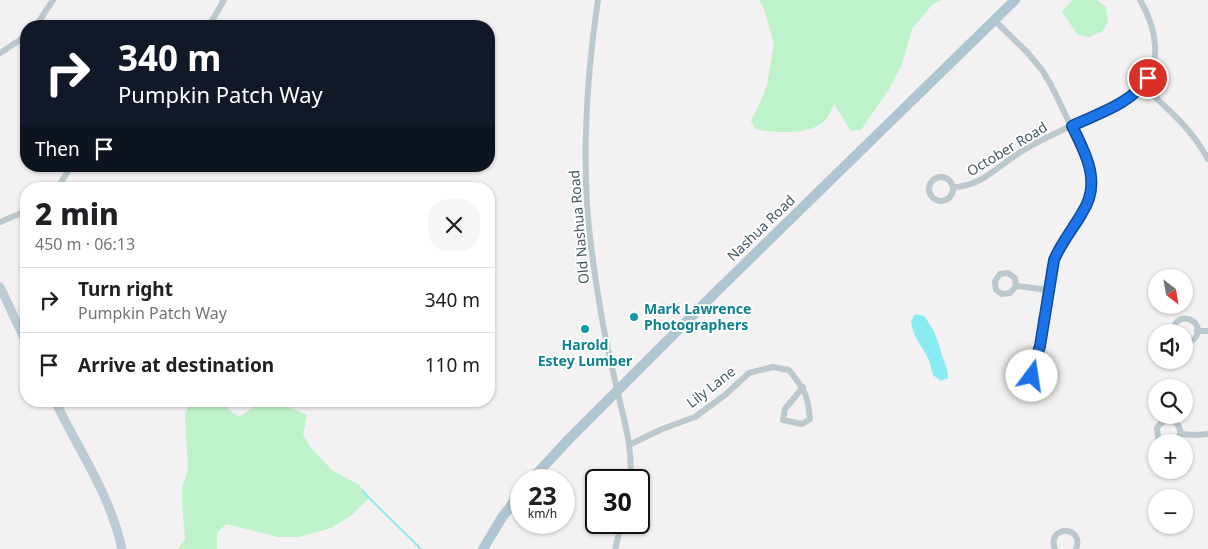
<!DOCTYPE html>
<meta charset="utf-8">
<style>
:root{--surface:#fff;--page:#f6f6f6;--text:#202124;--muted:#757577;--line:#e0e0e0}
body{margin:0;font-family:"Noto Sans",sans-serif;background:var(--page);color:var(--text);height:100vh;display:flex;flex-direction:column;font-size:19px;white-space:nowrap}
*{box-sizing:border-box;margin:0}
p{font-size:16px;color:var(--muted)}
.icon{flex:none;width:28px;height:28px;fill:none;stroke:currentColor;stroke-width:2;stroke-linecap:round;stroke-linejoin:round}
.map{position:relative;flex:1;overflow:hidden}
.details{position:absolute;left:20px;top:182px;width:475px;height:225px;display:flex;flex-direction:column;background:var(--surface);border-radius:20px;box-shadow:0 1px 4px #0004}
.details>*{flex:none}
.top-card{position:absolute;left:20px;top:20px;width:475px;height:152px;border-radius:20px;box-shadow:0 1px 4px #0004;background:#111827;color:#fff;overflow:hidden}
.needle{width:32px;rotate:149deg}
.tools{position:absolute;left:1148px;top:269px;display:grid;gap:10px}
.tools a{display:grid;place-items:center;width:45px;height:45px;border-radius:50%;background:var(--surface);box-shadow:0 1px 4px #0004;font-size:25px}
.speed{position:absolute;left:510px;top:469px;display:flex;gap:10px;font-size:25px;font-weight:700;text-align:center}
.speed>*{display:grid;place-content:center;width:65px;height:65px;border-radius:50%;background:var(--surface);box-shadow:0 1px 4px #0004;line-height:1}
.speed small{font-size:12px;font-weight:400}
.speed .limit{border:2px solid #111;border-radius:8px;background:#fff;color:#111}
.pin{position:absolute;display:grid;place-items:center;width:42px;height:42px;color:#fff;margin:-21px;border:2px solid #fff;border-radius:50%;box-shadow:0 1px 5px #0007}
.me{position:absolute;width:55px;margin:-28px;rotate:14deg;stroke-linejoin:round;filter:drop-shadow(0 0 4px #0008)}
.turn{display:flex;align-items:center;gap:18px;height:105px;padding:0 15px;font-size:22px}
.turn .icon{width:65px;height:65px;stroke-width:2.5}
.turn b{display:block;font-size:35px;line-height:42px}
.then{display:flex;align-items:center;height:48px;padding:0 15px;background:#0003;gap:10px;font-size:19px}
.round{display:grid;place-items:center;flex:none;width:52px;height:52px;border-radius:20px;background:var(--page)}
.overview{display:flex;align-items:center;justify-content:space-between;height:85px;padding:0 15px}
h1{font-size:30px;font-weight:800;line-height:38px}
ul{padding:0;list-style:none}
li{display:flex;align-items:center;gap:15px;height:65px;padding:0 15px;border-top:1px solid var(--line)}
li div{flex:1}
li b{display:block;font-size:19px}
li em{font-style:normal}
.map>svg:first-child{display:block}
.green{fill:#bef2ca}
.water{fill:#88ecf2}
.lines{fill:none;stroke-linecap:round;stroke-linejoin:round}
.stream{stroke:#88ecf2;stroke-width:2}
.minor{stroke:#bbc8ce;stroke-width:6}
.secondary{stroke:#bccbd3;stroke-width:9}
.primary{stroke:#afc5d1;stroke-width:10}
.route-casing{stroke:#114b97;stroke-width:12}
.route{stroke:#1a73e8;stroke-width:9}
.culture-dot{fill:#0f9aa8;stroke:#fff;stroke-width:2}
.labels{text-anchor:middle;stroke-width:4;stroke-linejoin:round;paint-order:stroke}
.street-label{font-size:14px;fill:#475860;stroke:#fff}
.culture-label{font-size:14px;font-weight:bold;fill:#0d838f;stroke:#fff;text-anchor:start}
</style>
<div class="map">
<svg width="1208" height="549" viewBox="0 0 1208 549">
<rect width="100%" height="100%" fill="#f3f1f1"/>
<!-- green -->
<g class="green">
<path d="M759,0H941L932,5L912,29L902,64L889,89L861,130L851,131L834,104C831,110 828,120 821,124C804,135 774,133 755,129L751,121L762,98L767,85L774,44L764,9Z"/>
<polygon points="1072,0 1097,0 1106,7 1108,21 1103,31 1089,37 1078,35 1062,12"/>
<path d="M190,401H227L228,409L239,417C250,410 260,401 274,401L307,415L303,435L311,448L332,470L359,485L369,498L352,515L331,528L299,537H278L226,524L217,533V549H178L185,539L182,501V488L188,470L185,416Z"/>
</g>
<!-- water -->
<path class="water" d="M915,314L924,316C935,331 937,337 942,355C945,363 948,369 948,378L941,381L933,375L929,360L914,334L911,322Z"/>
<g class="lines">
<!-- stream -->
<polyline class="stream" points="363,491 369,498 421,549"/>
<!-- minor -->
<g class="minor">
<path d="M598,0C588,67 583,136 587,204C589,240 595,277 601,313C606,343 613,372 620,402C626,427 633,453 630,480"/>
<polyline points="994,20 1027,52 1042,70 1051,85 1090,165 1092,181 1088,203 1059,248 1054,260 1038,354 1030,366 1022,362 1014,365 1011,373 1012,379 1021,384 1028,382 1032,376 1030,366"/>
<polyline points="36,26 53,0"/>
<polyline points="209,26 224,0"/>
<polyline points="0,53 26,36"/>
<path d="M1143,86C1169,110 1190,127 1208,159"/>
<circle cx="941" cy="189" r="12"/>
<path d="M953,187C984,187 1003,160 1029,147C1050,135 1073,125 1095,115C1109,109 1126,103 1138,91C1164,65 1157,29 1140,0"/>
<polyline points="57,189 71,166"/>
<polyline points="0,222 26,211"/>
<polyline points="1016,286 1015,278 1008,273 1000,274 995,281 996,290 1002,294 1010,293 1016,286 1049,290"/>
<polyline points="1197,331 1208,331"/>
<path d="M1173,332C1174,310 1203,318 1197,335C1194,341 1190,343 1184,343"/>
<polyline points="1180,434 1195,435 1208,434"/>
<path d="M1163,442L1158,437L1157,428C1169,409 1191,430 1174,442"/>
<path d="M629,445L662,429L695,417L725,395L749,373L773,367L789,370C804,389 808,394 810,419L802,424L783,420L785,409L803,387"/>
<polyline points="615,549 622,522"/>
<path d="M1055,549C1046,525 1085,525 1076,549"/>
</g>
<!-- secondary -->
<g class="secondary">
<polyline points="0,287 26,342"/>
<path d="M55,401C79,451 110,494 122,549"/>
</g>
<!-- primary -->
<g class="primary">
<polyline points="531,480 569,439 717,291 1015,0"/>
<polyline points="483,549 501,519 521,492"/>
</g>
</g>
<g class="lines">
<!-- route casing -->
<g class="route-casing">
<path id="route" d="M1032,376L1030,366L1036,358L1040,346L1054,260C1061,243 1073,229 1082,213C1102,183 1086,154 1072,126C1099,113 1131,104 1148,78"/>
</g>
<!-- route -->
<use href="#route" class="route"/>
</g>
<!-- markers -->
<g class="culture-dot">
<circle cx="634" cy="317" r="5"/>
<circle cx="585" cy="329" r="5"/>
</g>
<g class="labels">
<!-- street labels -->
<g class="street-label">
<text transform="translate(1007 149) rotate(-31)" y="5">October Road</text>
<text transform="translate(579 227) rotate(-95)" y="5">Old Nashua Road</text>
<text transform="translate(761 228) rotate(-44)" y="5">Nashua Road</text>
<text transform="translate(711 387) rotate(-38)" y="5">Lily Lane</text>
</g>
<!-- culture labels -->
<g class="culture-label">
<text x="644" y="314">Mark Lawrence<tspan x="644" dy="16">Photographers</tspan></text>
<text x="585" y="350" text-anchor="middle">Harold<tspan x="585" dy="16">Estey Lumber</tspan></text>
</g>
</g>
</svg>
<div class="tools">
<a><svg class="needle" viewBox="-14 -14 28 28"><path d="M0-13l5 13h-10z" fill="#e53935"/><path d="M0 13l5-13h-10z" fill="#757577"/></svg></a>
<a><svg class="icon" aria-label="sound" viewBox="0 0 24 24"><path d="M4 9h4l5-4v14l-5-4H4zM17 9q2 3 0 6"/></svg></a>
<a><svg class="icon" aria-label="search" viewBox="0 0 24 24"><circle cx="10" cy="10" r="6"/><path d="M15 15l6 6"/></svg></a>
<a>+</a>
<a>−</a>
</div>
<div class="speed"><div>23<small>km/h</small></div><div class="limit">30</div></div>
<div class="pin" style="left:1148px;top:78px;background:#d93025"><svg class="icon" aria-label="arrive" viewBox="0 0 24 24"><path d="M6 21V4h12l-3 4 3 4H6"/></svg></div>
<svg class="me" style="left:1032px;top:376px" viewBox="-20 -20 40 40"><circle r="19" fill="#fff"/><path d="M0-13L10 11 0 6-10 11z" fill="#1a73e8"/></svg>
<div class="top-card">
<div class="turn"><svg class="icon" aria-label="right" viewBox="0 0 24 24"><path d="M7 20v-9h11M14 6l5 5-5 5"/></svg><div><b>340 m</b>Pumpkin Patch Way</div></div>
<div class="then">Then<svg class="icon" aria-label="arrive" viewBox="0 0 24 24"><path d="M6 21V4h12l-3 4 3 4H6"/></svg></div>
</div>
<section class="details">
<div class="overview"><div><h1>2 min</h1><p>450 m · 06:13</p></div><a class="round"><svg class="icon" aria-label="close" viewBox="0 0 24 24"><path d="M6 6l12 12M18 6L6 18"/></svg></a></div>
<ul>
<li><svg class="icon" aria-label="right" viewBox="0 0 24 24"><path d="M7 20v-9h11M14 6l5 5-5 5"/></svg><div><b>Turn right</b><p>Pumpkin Patch Way</p></div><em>340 m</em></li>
<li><svg class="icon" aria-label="arrive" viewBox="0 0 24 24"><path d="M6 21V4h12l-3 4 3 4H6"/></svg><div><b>Arrive at destination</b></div><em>110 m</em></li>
</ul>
</section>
</div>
